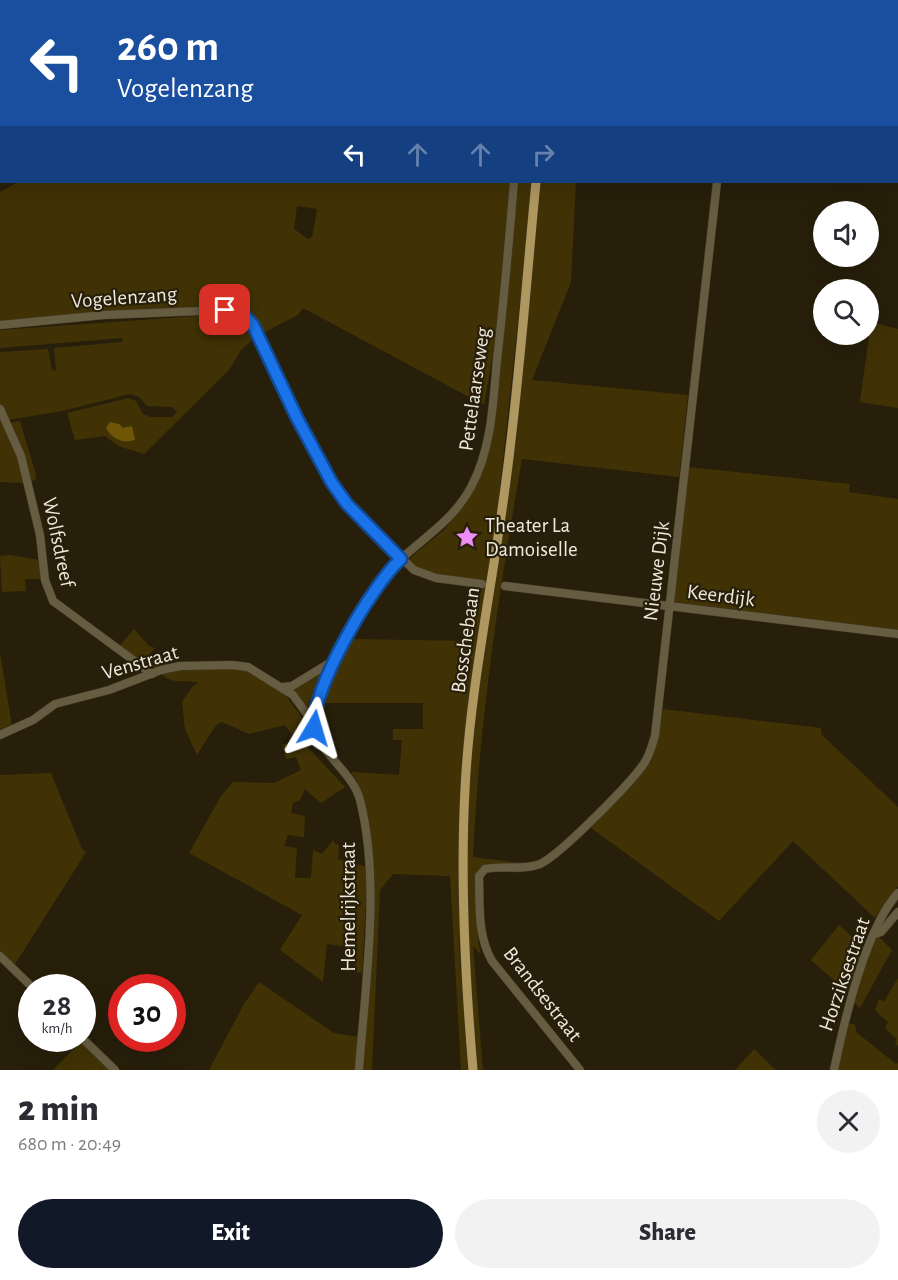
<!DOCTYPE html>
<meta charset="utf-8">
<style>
:root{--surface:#fff;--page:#f2f2f3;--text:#2b2b33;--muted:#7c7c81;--accent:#111827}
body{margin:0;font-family:"Alegreya Sans",sans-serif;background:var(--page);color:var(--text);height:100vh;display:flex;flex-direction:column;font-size:22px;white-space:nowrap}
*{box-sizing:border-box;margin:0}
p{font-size:20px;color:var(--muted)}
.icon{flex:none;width:33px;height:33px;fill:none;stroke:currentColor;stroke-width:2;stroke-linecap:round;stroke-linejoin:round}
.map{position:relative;height:1070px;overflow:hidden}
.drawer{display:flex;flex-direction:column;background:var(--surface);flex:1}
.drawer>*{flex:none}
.hud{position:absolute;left:0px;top:0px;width:898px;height:183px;box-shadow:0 6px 24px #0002;background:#1a4fa0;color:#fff;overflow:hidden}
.tools{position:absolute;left:813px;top:201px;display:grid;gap:12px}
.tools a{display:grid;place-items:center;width:66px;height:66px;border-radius:50%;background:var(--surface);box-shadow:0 6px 24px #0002;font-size:30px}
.speed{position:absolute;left:18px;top:974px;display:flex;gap:12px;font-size:30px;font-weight:700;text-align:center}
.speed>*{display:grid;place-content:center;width:78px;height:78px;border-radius:50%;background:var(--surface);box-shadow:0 6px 24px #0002;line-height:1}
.speed small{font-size:15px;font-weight:400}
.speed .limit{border:9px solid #d22;background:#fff;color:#111}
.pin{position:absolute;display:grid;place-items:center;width:51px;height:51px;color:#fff;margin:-26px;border-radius:12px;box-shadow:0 3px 9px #0006}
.me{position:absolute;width:66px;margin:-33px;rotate:7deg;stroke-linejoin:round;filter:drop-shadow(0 0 4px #0008)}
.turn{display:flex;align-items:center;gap:21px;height:126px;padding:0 18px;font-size:27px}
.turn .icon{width:78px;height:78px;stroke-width:2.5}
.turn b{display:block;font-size:42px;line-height:51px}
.lanes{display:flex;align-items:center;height:57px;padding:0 18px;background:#0003;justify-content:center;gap:30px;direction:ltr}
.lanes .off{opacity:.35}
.round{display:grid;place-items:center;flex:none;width:63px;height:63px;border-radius:32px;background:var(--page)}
.headline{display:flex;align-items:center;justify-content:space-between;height:102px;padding:0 18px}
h1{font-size:36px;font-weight:800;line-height:45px}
.cta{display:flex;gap:12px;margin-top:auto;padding:12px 18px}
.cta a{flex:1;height:69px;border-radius:36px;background:var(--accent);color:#fff;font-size:24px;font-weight:800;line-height:69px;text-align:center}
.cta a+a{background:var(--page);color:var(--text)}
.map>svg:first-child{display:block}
.green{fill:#413205;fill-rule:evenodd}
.water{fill:#6f5607}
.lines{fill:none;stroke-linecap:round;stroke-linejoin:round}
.minor-casing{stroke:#433b28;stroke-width:9}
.major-casing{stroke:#433b28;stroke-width:10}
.minor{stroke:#665c42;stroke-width:8}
.major{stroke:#ae9860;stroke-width:9}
.route-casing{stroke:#114b97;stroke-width:15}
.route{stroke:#1a73e8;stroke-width:10}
.labels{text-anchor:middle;stroke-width:4.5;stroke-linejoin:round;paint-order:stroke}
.street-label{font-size:21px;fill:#efe9dd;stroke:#271f0a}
.poi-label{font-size:21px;fill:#efe9dd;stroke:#271f0a;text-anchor:start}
</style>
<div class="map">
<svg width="898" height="1070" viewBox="0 0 898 1070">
<rect width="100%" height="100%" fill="#271f0a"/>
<!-- green -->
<g class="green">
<path d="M18,182H510L495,343L484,405L303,308L298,315L257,336L239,311L0,323V192ZM297,206L317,209L312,237L308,239L294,229Z"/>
<polygon points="516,182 533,182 491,571 462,784 459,946 468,1070 461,1070 450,876 393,874 380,890 372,1070 360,1070 374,868 362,801 357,781 351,772 399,775 402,740 393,740 393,729 423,729 423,703 321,703 352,639 471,641 479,586 486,586 486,581 436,575 410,564 409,559 445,529 465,502 485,456"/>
<path d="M540,182H576L571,282L532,380L688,395L679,477L522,459C499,591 479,723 473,857L521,863L478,875V941L481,954L473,946L483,1070H475L471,1031L465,837L476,709L509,478L516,444Z"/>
<polygon points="226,314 242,321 253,339 241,350 229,370 144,454 118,446 105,436 75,440 67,413 128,398 136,401 143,414 151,417 172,417 177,412 172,407 147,406 139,397 130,394 62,411 8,420 0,405 0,352 48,349 52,370 56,371 54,348 123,342 122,338 0,348 0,330"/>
<polygon points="871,322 898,329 898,408 860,402"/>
<polygon points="0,415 16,453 25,483 0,482"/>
<polygon points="20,421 36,475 35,480 30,482 9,423"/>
<polygon points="688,467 850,484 849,492 898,499 898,631 674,602"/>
<polygon points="10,555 39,560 42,579 25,579 26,591 2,592 0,556"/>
<path d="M134,629L149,646L155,648L148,656L160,667C145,670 130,656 118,648Z"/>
<polygon points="0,653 12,726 0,729"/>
<polygon points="329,665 311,715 288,689"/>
<path d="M223,666L252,670L282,691L307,724L308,731L294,738L285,725L249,734L222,722L216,725L197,755L185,729L182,702L193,686L199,683C185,679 168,686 160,671Z"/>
<polygon points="663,709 821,728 821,734 898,807 898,886 875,918 793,841 719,921 591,828 651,762 659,738"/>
<polygon points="301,740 345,787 321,803 305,789 300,800 293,803 291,813 305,816 304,837 288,835 284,846 297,848 295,878 311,878 313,850 322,854 334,839 334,843 339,845 338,859 368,867 362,973 355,972 357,948 327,944 323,982 280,950 302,915 189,853 221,796 233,782 274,783 301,770 296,757 286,759 282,745"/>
<polygon points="51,773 82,849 86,852 14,966 0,952 0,775"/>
<polygon points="839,925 864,948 847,992 811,960"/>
<polygon points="877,935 892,950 860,1008 851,1000"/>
<polygon points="898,978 898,1046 895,1043 897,1039 885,1028 888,1022 875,1010 879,999 884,1002"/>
<polygon points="259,982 334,1033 358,1037 356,1070 209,1070 244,1004"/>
<polygon points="846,1024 855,1024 856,1032 896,1064 898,1063 898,1070 831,1070"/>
<polygon points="81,1041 110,1070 53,1070"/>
<polygon points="754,1049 776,1070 735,1070"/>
</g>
<!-- water -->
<path class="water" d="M110,422L119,424L123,428L132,426L135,440C123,444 112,439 106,428Z"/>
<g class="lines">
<!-- minor casing -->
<g class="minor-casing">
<g id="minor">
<polyline points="524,2 525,0"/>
<polyline points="739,2 739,0"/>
<polyline points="0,325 104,315 225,310 245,316 253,325 297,418 331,483 347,504 414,570 436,578 482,584"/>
<polyline points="0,409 21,456 40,535 45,580 53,601 152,674"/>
<polyline points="505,586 898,634"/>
<polyline points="283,687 292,686 336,659"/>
<polyline points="0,735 33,720 55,704 109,690 161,670 180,666 232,665 248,667 293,695 312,721"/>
<polyline points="875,934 881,932 898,912"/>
<polyline points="0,956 32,987"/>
<polyline points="82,1038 115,1070"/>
<path d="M359,1070C365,986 381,882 360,800C352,768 309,749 313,713C316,687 371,587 390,569C418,541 452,523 471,487C492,448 493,402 497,360C504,300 509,241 514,182"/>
<path d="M580,1070L492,961C477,935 480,905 479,876L485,869C503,865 522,871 540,864C560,855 632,782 645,762C650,754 652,745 655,736L717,182"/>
<path d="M834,1070C844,1022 865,929 898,893"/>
</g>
</g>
<!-- major casing -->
<g class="major-casing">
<g id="major">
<polyline points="550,2 550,0"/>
<path d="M473,1070C465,977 460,883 465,789C470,688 492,588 505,488C519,387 526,284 536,182"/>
</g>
</g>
<!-- minor -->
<use href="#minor" class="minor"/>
<!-- major -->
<use href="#major" class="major"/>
</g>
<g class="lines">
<!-- route casing -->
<g class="route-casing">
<path id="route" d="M225,310L245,316L253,325L297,418L332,483L347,504L401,559C373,583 310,691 314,728"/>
</g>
<!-- route -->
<use href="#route" class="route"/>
</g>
<!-- icons -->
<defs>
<g id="sight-bare" transform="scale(1.8)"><path d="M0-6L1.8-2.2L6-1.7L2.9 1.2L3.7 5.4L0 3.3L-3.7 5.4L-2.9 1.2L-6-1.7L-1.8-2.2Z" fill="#ee8cf8" stroke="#271f0a" stroke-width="2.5" paint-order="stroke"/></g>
</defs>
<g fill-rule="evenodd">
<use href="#sight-bare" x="467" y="537"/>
</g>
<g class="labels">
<!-- street labels -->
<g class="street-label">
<text transform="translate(124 297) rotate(-4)" y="7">Vogelenzang</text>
<text transform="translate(474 389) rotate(-82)" y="7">Pettelaarseweg</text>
<text transform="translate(59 542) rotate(78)" y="7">Wolfsdreef</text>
<text transform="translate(656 571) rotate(-83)" y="7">Nieuwe Dijk</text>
<text transform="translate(721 595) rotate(7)" y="7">Keerdijk</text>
<text transform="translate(465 640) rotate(-82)" y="7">Bosschebaan</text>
<text transform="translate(140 662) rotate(-16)" y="7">Venstraat</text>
<text transform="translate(348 907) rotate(-90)" y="7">Hemelrijkstraat</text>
<text transform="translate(844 974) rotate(-71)" y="7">Horziksestraat</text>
<text transform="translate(543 994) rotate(52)" y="7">Brandsestraat</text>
</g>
<!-- poi labels -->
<g class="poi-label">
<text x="485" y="532">Theater La<tspan x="485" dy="24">Damoiselle</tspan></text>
</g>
</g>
</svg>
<div class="tools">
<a><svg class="icon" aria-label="sound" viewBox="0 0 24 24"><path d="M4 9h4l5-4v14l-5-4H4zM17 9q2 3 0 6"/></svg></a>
<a><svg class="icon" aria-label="search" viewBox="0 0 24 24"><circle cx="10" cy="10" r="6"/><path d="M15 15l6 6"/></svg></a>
</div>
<div class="speed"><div>28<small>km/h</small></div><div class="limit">30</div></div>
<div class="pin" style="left:225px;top:310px;background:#d93025"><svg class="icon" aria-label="arrive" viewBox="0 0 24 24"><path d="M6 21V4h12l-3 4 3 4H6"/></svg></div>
<svg class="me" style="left:314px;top:728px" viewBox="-20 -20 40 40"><path d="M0-17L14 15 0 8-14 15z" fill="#1a73e8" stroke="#fff" stroke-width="4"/></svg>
<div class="hud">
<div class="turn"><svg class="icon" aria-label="left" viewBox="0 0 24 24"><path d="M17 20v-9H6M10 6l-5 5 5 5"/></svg><div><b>260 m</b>Vogelenzang</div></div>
<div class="lanes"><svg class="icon" aria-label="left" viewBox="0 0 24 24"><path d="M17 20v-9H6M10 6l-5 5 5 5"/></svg><svg class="icon off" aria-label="ahead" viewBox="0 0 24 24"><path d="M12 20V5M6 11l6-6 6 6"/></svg><svg class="icon off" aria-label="ahead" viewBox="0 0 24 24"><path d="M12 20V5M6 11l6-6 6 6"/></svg><svg class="icon off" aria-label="right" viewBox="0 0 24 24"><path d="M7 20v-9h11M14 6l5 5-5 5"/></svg></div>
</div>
</div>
<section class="drawer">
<div class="headline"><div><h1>2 min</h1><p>680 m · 20:49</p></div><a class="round"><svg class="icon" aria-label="close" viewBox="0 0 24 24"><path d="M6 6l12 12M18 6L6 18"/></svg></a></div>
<div class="cta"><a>Exit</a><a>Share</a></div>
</section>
